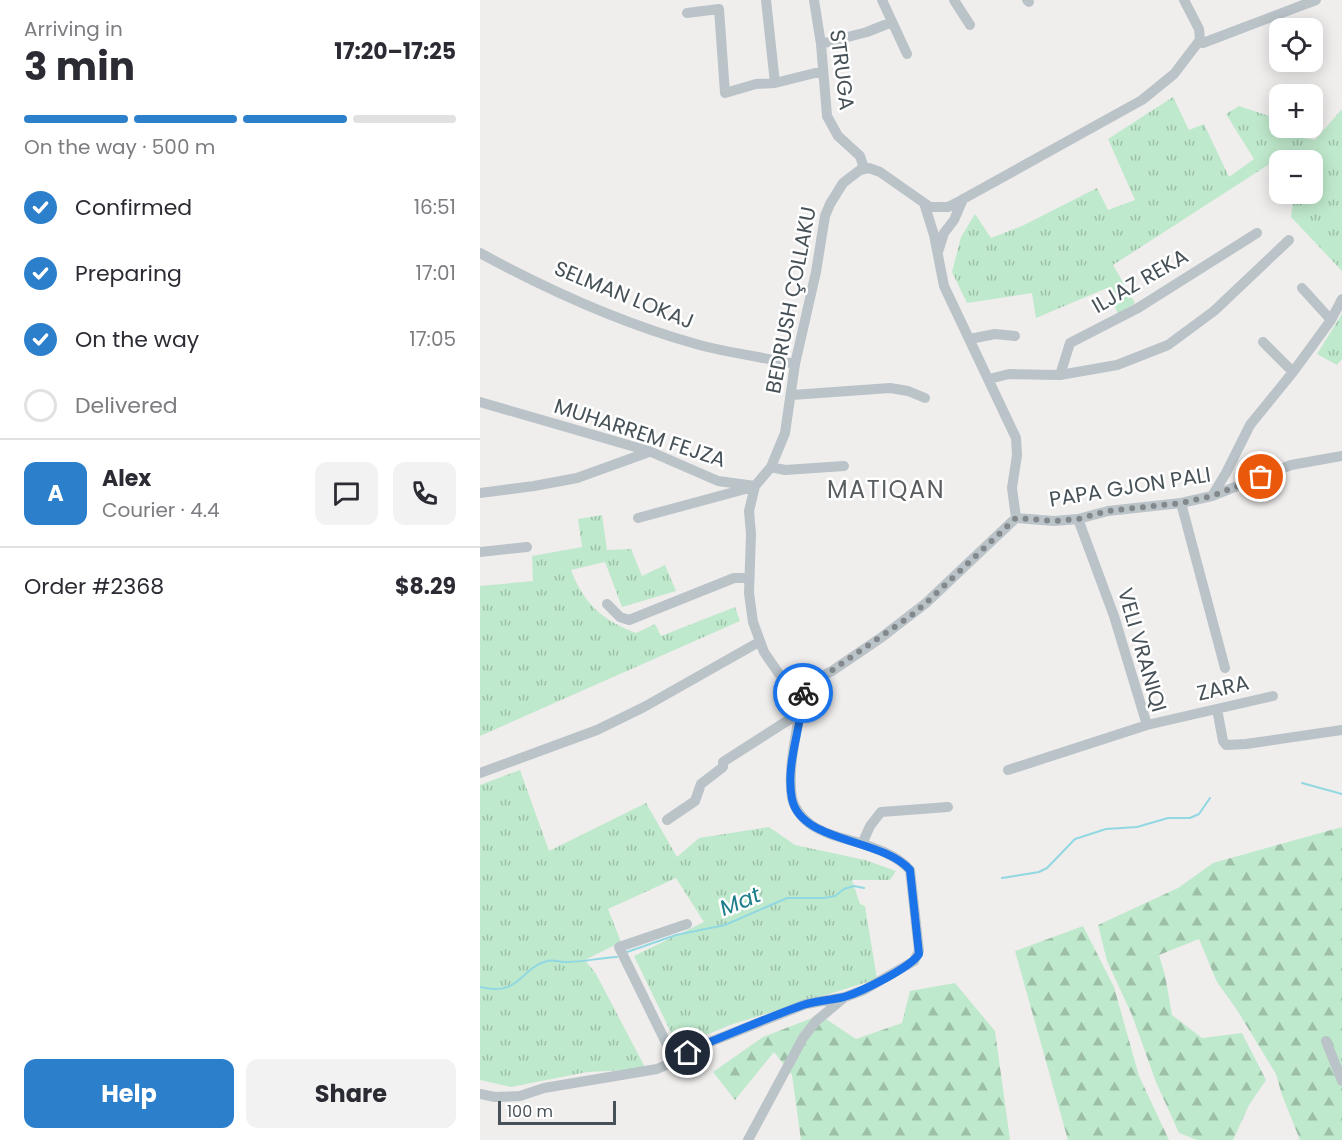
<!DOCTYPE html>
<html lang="en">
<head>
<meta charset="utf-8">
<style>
	body { margin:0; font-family:Poppins,sans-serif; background:#f2f2f3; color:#2b2b33; height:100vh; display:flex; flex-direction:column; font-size:22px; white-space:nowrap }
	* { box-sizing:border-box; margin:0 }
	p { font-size:20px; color:#7c7c81 }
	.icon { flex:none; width:33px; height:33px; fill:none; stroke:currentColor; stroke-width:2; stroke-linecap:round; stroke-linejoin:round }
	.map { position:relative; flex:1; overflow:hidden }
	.side { display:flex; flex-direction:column; background:#fff; width:480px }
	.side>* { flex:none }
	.controls { position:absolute; left:789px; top:18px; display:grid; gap:12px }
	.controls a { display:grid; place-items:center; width:54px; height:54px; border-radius:12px; background:#fff; box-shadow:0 3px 15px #0003; font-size:30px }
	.scale { position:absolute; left:18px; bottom:15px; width:118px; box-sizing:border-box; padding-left:6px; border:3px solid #475258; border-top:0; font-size:16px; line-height:21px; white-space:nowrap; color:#475258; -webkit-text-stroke:4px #fff; paint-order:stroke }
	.pin { position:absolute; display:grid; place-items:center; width:51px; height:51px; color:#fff; margin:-26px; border:3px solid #fff; border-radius:50%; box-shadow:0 2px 6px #0007 }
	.courier { position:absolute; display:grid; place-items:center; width:60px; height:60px; margin:-30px; border:4px solid #1a73e8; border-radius:50%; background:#fff; color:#222; box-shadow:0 2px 8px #0007 }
	.headline em { font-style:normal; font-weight:700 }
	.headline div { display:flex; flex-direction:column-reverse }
	.headline { display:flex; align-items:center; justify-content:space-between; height:102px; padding:0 24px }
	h1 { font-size:39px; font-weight:700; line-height:45px }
	.bar { display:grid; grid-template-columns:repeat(4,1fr); gap:9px 6px; align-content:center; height:72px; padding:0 24px }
	.bar i { height:8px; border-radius:4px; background:#e1e1e2 }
	.bar .current { background:#2b7fcb }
	.bar p { grid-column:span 4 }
	.line { display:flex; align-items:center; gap:15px; padding:0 24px; border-top:2px solid #e1e1e2 }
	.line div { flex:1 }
	.round { display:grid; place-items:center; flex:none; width:63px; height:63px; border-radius:12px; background:#f2f2f3 }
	ol { padding:0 24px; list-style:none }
	li { display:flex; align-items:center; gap:18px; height:66px }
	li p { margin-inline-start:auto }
	li .icon { padding:6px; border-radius:50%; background:#2b7fcb; color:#fff; stroke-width:4 }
	li:last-child { color:#7c7c81 }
	li i { width:33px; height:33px; border:3px solid #e1e1e2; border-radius:50% }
	.button { display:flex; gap:12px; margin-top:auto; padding:12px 24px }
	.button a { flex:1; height:69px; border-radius:12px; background:#2b7fcb; color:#fff; font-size:24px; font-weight:700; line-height:69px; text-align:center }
	.button a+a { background:#f2f2f3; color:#2b2b33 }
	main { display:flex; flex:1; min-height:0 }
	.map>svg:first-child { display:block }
	.grass { fill:url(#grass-tufts) }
	.forest { fill:url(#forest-firs) }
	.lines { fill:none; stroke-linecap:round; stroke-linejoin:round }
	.stream { stroke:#91d8e2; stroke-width:2 }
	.minor { stroke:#bac3c8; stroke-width:10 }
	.done { stroke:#82888c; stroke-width:6; stroke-dasharray:0 10.8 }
	.route { stroke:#1a73e8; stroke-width:8 }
	.labels { text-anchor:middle; stroke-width:5; stroke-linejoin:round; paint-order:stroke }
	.street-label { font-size:21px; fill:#475258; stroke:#fff }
	.water-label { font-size:22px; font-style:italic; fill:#1a7d8a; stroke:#fff }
	.quarter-label { font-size:24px; letter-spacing:1.5px; fill:#5a5e61; stroke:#fff }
</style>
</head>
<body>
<main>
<section class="side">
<div class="headline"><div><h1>3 min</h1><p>Arriving in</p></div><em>17:20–17:25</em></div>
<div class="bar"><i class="current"></i><i class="current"></i><i class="current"></i><i></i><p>On the way · 500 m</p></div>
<ol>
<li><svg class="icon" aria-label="check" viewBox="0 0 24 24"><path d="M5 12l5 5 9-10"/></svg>Confirmed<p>16:51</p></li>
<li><svg class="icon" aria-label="check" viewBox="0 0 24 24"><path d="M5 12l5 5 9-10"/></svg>Preparing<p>17:01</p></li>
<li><svg class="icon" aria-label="check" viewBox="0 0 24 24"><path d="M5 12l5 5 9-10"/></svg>On the way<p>17:05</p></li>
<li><i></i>Delivered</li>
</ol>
<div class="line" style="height:108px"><b class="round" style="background:#2b7fcb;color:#fff">A</b><div><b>Alex</b><p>Courier · 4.4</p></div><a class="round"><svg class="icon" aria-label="chat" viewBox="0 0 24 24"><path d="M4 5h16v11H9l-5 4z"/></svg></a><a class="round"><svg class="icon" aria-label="phone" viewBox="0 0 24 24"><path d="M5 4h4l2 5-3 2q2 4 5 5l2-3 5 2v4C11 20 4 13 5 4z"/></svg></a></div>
<div class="line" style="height:78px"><div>Order #2368</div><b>$8.29</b></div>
<div class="button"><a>Help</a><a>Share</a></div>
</section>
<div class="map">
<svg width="862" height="1140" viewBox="0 0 862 1140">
	<defs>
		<pattern id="grass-tufts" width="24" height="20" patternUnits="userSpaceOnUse" patternTransform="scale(1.5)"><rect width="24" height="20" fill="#bfe9cc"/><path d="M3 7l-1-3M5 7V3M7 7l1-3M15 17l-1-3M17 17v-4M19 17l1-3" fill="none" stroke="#9dbfa8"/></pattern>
		<pattern id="forest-firs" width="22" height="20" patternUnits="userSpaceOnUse" patternTransform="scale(1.5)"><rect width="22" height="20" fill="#bfe9cc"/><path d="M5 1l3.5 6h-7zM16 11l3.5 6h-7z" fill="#9dbfa8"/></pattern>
	</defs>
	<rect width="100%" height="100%" fill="#f0eded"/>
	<!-- grass -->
	<path class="grass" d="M693,97L709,130L724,124L749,177L774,159L746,114L759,106L789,116L811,136L835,140L862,109V271L811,217L814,194H832V160H800L799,167L791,163L633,265L655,303L638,314L627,288L556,318L552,293L487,303L472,272L481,237L495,214L511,238L542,226L617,188L628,210L655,200L628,139Z
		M862,314V359L857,365L837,354Z
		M122,515L127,550L151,549L162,576L185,565L196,591L142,607L125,562L91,570C104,604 122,620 156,633L175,624L181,636L255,607L260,621L0,736V586L53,581L52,556L102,547L98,519Z
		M40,770L69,851L166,803L197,857L219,838L289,827L315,845L385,860L416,871L410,880H372L380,904L385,906L397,979L250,1025L198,1047L154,956L224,922L196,878L128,909L141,942L105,960L116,974L166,1069L107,1072L31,1087L0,1080V785Z"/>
	<!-- forest -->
	<path class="forest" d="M862,827V1140H820L802,1095L796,1074L757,1010L737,982L719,939L679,955L685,975L692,1015L722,1038L762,1033L786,1080L769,1105L753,1140H717L699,1133L676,1082L652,1015L627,961L618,925L698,888L733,863Z
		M603,926L634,987L659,1076L689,1140H588L535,951Z
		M475,983L515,1031L530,1140H321L312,1075L294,1052L255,1100L233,1072L283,1037L340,1015L376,1039L422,1023L430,991Z"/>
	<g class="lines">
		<!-- stream -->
		<path class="stream" d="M822,783L862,794
			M522,878L559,872L567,868L595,839L626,829L657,827L688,818H710L719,814L730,798
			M147,952L196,935L245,925L307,898H344L355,896L364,889L374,886L384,888
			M0,987C40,997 39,969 67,961C73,959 79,962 85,962C102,962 120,958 137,957"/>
		<!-- minor -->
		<path class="minor" d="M286,0L295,83
			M334,0L341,44L347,116L358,136L380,156L384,168
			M402,0L427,54
			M474,0L490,25
			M547,0L549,2
			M704,0L719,29L720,40
			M207,13L239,9L245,93L276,84L295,83L343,71
			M720,40L694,74L662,100L476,203L468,207H450L400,172L389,168L380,170L363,183L350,204L345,216L336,272L315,364L305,433L291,467L275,486L269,511L271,534L269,593L273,622L284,652L302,678L315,683L336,679L352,671L402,637L446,603L536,518L574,521L598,519L628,511L701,503L732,496L811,465L862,456
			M720,40L723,43L836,0
			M341,44L387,32L412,22
			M444,203L454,235L464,286L536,438L537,455L532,488L536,518
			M458,252L464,233L474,220L483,199
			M0,253C68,290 141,323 216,344C248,353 282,357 315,364
			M822,288L851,320
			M490,339L515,334L535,336
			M783,342L813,372
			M580,375L590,343L658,308L777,233
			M509,379L529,374L580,375L637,365L688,345L734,311L809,240
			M312,395L410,388L428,391L445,398
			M0,402L169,451L238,481L275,486
			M291,467L305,470L364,466
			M0,493L54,486L97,478L169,452
			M732,496L746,473L770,425L813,372L851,320L862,299
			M701,503L745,668
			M158,518L269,488
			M598,519L634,616L667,725
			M0,552L47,547
			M127,604L140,617L149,620L254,578H269
			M737,709L743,741L746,745L766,744L862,730
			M528,770L667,725L793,696
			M0,773L117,730L164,707L279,642
			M187,820L215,801L221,784L243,767V762L321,712
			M382,844L390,826L401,812L468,807
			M846,1041L862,1081
			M195,1061L139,947L207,924
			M0,1094L15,1097L40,1096L64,1088L177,1069L195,1061L220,1046L326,1004L365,997L384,990L434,961L439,951L430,870C416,854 392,847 373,841C358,837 343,833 330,824C322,818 314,808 312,798C306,761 322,719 323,682
			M268,1140L323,1038L336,1021L365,997"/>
	</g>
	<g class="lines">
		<!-- done -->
		<path class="done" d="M323,693V682L336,679L351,671L432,615L446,603L536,518L574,521L598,519L628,511L701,503L732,496L781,477"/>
		<!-- route -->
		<path class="route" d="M208,1053L220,1046C255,1032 289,1017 323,1005C336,1001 351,1000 364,997C381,992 430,968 439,954L430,870C402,838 321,843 312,799C305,764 322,727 323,693"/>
	</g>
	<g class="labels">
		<!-- street labels -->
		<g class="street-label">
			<text transform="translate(362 70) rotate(83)" y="7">STRUGA</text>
			<text transform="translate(660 281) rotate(-30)" y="7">ILJAZ REKA</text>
			<text transform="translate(144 295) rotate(22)" y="7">SELMAN LOKAJ</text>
			<text transform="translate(311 300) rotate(-79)" y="7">BEDRUSH ÇOLLAKU</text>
			<text transform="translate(160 433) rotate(18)" y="7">MUHARREM FEJZA</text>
			<text transform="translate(650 487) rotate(-9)" y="7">PAPA GJON PALI</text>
			<text transform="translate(662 650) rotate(74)" y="7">VELI VRANIQI</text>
			<text transform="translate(743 688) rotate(-13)" y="7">ZARA</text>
		</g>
		<!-- water labels -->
		<g class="water-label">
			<text transform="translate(260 901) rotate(-22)" y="8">Mat</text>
		</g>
		<!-- quarter labels -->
		<g class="quarter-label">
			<text x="406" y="498">MATIQAN</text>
		</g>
	</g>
</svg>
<div class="controls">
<a><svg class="icon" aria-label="locate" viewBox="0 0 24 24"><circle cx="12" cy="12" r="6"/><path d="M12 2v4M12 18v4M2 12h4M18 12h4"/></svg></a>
<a>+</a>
<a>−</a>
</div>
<div class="scale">100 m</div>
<div class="pin" style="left:781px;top:477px;background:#ea580c"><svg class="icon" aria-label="bag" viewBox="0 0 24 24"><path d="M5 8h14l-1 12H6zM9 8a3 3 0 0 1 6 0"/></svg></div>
<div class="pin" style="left:208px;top:1053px;background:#1f2937"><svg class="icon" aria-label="home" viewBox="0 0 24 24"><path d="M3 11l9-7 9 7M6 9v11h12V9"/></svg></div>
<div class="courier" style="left:323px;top:693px"><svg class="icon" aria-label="bike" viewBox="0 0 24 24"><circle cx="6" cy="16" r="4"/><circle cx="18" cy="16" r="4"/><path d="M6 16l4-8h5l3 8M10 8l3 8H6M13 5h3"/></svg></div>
</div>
</main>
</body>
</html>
